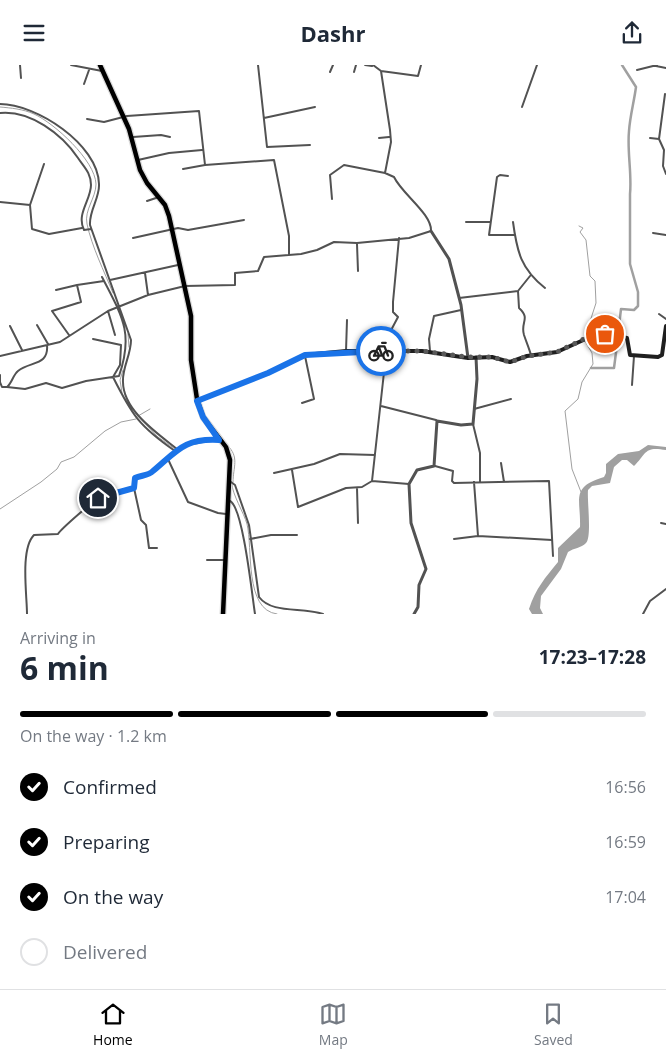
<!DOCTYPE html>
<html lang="en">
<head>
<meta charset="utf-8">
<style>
	body { margin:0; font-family:"Open Sans",sans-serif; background:#f6f6f7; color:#1f2937; height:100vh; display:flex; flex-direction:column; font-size:19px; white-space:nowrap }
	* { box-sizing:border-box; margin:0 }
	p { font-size:16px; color:#747a83 }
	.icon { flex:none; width:28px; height:28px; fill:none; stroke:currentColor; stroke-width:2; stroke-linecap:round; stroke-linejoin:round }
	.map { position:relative; height:549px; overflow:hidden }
	.sheet { display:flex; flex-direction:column; background:#fff; flex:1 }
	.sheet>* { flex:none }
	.pin { position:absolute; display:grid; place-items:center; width:42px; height:42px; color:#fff; margin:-21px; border:2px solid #fff; border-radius:50%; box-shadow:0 1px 5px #0007 }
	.courier { position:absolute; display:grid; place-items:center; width:50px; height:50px; margin:-25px; border:4px solid #1a73e8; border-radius:50%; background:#fff; color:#222; box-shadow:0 1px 6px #0007 }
	.headline em { font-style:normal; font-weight:700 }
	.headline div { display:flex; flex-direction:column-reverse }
	.headline { display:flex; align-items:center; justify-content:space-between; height:85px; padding:0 20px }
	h1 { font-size:32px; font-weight:700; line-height:38px }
	.bar { display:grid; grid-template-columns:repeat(4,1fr); gap:8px 5px; align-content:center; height:60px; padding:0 20px }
	.bar i { height:6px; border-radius:4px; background:#e0e1e3 }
	.bar .current { background:#000 }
	.bar p { grid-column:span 4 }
	ol { padding:0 20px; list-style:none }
	li { display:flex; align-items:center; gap:15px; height:55px }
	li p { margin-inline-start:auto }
	li .icon { padding:5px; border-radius:50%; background:#000; color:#fff; stroke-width:4 }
	li:last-child { color:#747a83 }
	li i { width:28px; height:28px; border:2px solid #e0e1e3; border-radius:50% }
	header { display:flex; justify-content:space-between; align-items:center; height:65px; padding:0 20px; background:#fff; font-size:22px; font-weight:700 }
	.tabs { display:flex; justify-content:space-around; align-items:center; height:70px; border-top:1px solid #e0e1e3; background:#fff; font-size:14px; color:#747a83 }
	.tabs a { display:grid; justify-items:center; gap:2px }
	.tabs .current { color:#000 }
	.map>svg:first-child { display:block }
	.water { fill:#a0a0a0 }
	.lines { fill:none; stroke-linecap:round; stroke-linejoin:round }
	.stream { stroke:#a0a0a0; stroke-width:1 }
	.canal { stroke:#a0a0a0; stroke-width:2.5 }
	.primary-casing { stroke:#dbdbdb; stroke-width:7 }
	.minor { stroke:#525252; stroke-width:2 }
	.tertiary { stroke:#525252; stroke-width:3 }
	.secondary { stroke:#1f1f1f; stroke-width:4 }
	.primary { stroke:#000; stroke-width:4.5 }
	.done { stroke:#595959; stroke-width:5; stroke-dasharray:0 9 }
	.route { stroke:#1a73e8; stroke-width:6 }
</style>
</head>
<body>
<header><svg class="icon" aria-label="menu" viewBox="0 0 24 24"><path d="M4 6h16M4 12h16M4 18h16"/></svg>Dashr<svg class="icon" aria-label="share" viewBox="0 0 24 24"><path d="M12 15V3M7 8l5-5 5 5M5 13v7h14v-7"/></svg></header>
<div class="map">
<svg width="666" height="549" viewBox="0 0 666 549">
	<rect width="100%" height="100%" fill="#fff"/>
	<!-- water -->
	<path class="water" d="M648,380L666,382V385C644,381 647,388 634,401L627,395H622L614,402L610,418L592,421L588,425C587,436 592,472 586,478C581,483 574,483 568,487L561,504L541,531L540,543L543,549H532L529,544C536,523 545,513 558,497V483L580,462C581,434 570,422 604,412L606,408V399L618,389L639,386Z"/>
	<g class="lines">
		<!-- stream -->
		<path class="stream" d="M0,42C11,43 23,44 34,49C54,58 95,95 96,119C96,133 84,145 87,159C92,182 104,206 113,228
			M579,161L583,163L580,167L586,175L590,211L595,216L596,238L585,272
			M128,269L129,282
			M122,328L120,315L123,305
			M135,348L158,372L175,384
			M138,351L150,344
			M227,380C240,392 233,402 233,417
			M187,381L210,376
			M232,419C232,429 244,448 247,459C253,483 244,545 277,549
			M581,427L572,404L565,346L578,334L582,317L593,299L592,288L585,276
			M0,444L41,417L57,404L61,397L74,392L105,366L121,357L136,354"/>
		<!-- canal -->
		<path class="canal" d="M618,269L621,244L634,245L638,241V227L630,199V129C632,108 627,87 629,66C630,51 634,37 636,22L622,0
			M591,303H614L618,272"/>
		<!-- primary casing -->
		<g class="primary-casing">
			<path id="primary" d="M100,0L129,64L140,105L147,118L165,140L169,151L191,251V295L197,334L203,352L226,382L230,395L223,549"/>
		</g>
		<!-- minor -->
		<path class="minor" d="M20,0L21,13
			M71,0L102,6
			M258,0L267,82L310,80
			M365,0L372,1
			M656,1L666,3
			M637,5L657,0
			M381,6L418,11L421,0
			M330,7L333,0
			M354,7L356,0
			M84,19L89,5
			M665,29L659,74L664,85L663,101L666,109
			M0,39C36,39 98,79 99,119C100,133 89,145 90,160L131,275C131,290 122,303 123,317C123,345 157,368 177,384
			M522,42L537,0
			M0,48C30,45 62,69 78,93C84,102 91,108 91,120C91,135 76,149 84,165L91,164
			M264,53L315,42
			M87,54L104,57L127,51L199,46L205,100
			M133,72L161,70L170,72
			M379,73L389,72
			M650,73L659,74
			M138,95L169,88L202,85
			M44,99L30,140L32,164L49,169L82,163
			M183,104L205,100L274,95L289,171V189
			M508,111L500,110L497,112L489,170H515
			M332,134L330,110L344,100L385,108
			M147,136L159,132
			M0,137L30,140
			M466,157H490
			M513,157C517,187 521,204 545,223
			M653,168L666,170
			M133,173L178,163L188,165L244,155
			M357,179L358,206
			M145,208L148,230
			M530,211L518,226L519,243C531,254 520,257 524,270C526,276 529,283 531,290
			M110,215L178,200
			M56,225L77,220
			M459,233L518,226
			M108,246L115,270
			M659,249L666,254
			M37,260L48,279
			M10,261L22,285
			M69,270L52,246L81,237L77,220L104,216
			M93,274L121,280L120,300L113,312C132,350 139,361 175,386
			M346,286L347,255
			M430,286L429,274L434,251L461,245
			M0,291L60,277L108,246L148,230L185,221L235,220V208L258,206L264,192L301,189L317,185L334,177L357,178L409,173L431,166C432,149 402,129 394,112L385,108L391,77L390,65L381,6L373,0
			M0,310V317
			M0,317L2,322H7C12,318 13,310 18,306C30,296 49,301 47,280
			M632,320L634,291
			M7,322L25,324L46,318L62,323L86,316L119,311C134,268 122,251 102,212
			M302,338L314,334L305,291
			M381,341L436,355
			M474,344L511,334
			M473,359L480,388V416
			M167,392L188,437L218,448L226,449
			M501,398L504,417
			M435,401L453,406L452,416L454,418L549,416L553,491
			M292,405L298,442L346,423L362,422L372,416L409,419
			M274,408L314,399L340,389L375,390
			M372,416L388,271L398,252L393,247V237L399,173
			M231,417L235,420L249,460L259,532C272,549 301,542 323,549
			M474,417L478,471
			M134,423L141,455L146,460L149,483H157
			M357,423L358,458
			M230,436C243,442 252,530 255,549
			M661,458L666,459
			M250,474L271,470H297
			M454,474L478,471L552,475
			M207,495H225
			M27,549C27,530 20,484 34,470L58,469C61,464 95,434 100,433C111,428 123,429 134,423L135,413C141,410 148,411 153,406C177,387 184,373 218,375
			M643,549L650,536L666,524"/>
		<!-- tertiary -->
		<path class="tertiary" d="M431,166L449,194L461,240L468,293
			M414,549L418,542L419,520L426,504L411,458L409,419L417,405L434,401L437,356L461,360L473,359L477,314L476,292"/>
		<!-- secondary -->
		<path class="secondary" d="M197,336L268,308L305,290L346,286H422L468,293L492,292L510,297L527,291L557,287L590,272L608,269L627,273L630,290L658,292L662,290L666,261"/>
		<!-- primary -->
		<use href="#primary" class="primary"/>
	</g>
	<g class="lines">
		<!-- done -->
		<path class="done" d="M381,286H422L468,292H492L510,297L528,291L557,287L586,273L605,269"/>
		<!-- route -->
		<path class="route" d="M98,433L134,423L135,413C141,410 148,411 153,406C177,386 184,373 219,375L203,352L197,336L268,308L305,290L381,286"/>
	</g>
</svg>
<div class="pin" style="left:605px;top:269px;background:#ea580c"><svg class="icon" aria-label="bag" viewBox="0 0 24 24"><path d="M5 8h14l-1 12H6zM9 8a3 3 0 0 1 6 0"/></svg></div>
<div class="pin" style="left:98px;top:433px;background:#1f2937"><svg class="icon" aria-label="home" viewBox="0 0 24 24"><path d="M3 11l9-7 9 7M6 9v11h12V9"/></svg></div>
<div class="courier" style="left:381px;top:286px"><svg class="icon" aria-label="bike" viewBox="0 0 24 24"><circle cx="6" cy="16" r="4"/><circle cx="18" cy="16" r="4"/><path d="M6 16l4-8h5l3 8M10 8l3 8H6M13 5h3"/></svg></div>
</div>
<section class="sheet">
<div class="headline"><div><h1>6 min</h1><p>Arriving in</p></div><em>17:23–17:28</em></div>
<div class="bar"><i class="current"></i><i class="current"></i><i class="current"></i><i></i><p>On the way · 1.2 km</p></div>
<ol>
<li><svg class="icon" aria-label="check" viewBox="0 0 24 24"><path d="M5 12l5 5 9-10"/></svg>Confirmed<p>16:56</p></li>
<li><svg class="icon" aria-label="check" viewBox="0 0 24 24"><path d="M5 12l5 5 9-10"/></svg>Preparing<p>16:59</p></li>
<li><svg class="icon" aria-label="check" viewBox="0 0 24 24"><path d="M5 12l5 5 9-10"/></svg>On the way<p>17:04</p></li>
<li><i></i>Delivered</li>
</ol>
</section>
<nav class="tabs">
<a class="current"><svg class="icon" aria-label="home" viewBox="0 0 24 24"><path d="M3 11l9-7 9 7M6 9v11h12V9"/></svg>Home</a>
<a><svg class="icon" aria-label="map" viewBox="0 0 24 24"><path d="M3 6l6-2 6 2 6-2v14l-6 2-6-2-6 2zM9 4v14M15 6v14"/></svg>Map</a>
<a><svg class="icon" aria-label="saved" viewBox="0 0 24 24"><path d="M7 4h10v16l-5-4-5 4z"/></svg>Saved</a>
</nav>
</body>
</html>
